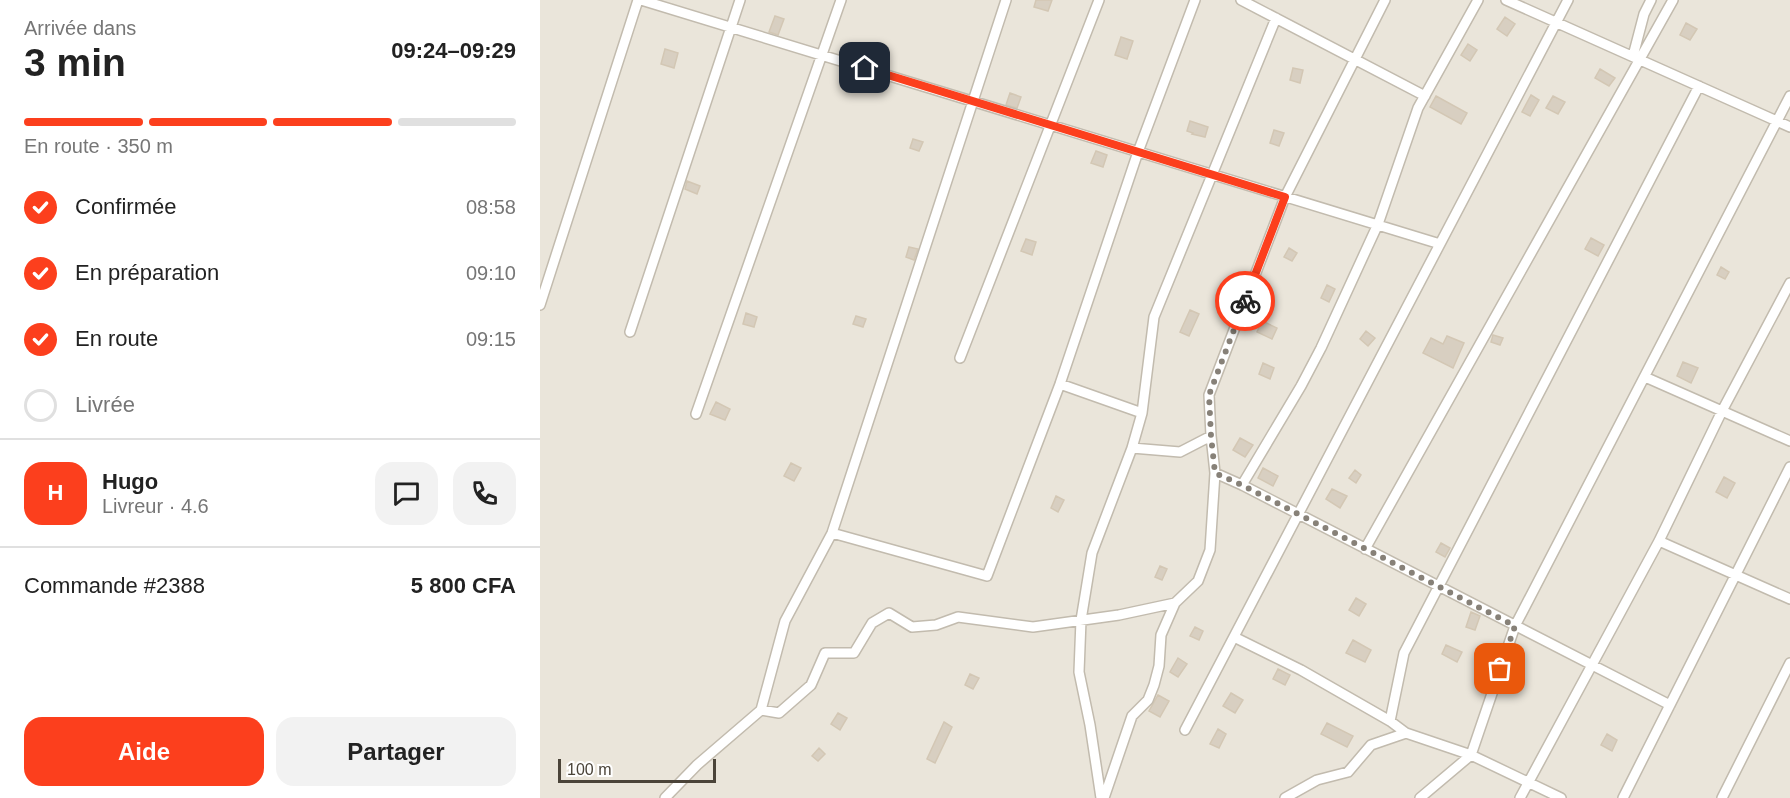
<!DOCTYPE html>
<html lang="fr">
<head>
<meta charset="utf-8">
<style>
	body { margin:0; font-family:Helvetica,sans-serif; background:#f2f2f2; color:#222; height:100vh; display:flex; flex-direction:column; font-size:22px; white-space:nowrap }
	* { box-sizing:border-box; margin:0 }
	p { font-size:20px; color:#767676 }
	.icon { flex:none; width:33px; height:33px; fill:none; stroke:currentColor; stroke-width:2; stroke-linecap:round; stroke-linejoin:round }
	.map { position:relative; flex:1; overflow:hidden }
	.drawer { display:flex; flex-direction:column; background:#fff; width:540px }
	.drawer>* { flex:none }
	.scale { position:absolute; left:18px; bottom:15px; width:158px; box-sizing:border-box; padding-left:6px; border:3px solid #4b4439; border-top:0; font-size:16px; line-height:21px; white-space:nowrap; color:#4b4439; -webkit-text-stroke:4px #fff; paint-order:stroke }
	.pin { position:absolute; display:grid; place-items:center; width:51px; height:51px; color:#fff; margin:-26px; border-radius:12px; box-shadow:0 3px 9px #0006 }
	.courier { position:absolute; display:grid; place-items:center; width:60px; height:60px; margin:-30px; border:4px solid #fc3f1d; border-radius:50%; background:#fff; color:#222; box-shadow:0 2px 8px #0007 }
	.headline em { font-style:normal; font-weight:600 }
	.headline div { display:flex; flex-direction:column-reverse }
	.headline { display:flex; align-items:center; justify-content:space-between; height:102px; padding:0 24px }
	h1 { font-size:39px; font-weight:600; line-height:45px }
	.bar { display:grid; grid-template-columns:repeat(4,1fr); gap:9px 6px; align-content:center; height:72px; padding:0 24px }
	.bar i { height:8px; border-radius:4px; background:#e0e0e0 }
	.bar .on { background:#fc3f1d }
	.bar p { grid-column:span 4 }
	.line { display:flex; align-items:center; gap:15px; padding:0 24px; border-top:2px solid #e0e0e0 }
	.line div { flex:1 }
	.round { display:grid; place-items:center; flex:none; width:63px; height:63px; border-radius:18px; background:#f2f2f2 }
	ol { padding:0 24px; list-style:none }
	li { display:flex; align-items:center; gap:18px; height:66px }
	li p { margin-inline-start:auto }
	li .icon { padding:6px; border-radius:50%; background:#fc3f1d; color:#fff; stroke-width:4 }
	li:last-child { color:#767676 }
	li i { width:33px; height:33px; border:3px solid #e0e0e0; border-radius:50% }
	.action { display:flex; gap:12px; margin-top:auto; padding:12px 24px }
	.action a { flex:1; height:69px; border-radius:18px; background:#fc3f1d; color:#fff; font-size:24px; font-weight:600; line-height:69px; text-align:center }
	.action a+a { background:#f2f2f2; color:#222 }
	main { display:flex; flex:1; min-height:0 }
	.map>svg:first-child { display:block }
	.residential { fill:#eae5da }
	.building { fill:#d8cfc1; stroke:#d3c7b4; stroke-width:1.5 }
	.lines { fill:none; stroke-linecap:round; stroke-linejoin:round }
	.minor-casing { stroke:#c2bbae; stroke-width:12 }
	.minor { stroke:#fff; stroke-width:9 }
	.done { stroke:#878178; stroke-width:6; stroke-dasharray:0 10.8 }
	.route { stroke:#fc3f1d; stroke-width:8 }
</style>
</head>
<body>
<main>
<section class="drawer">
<div class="headline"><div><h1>3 min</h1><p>Arrivée dans</p></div><em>09:24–09:29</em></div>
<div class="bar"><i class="on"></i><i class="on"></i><i class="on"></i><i></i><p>En route · 350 m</p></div>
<ol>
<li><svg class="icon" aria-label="check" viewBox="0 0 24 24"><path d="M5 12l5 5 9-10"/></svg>Confirmée<p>08:58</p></li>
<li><svg class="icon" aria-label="check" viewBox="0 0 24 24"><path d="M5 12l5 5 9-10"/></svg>En préparation<p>09:10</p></li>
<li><svg class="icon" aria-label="check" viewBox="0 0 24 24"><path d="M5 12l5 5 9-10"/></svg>En route<p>09:15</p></li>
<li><i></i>Livrée</li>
</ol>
<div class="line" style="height:108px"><b class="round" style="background:#fc3f1d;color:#fff">H</b><div><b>Hugo</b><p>Livreur · 4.6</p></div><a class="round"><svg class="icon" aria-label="chat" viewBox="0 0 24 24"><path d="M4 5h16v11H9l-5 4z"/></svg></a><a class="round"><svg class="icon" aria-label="phone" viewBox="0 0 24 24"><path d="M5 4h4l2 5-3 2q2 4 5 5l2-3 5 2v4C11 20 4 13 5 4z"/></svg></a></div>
<div class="line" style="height:78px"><div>Commande #2388</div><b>5 800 CFA</b></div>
<div class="action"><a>Aide</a><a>Partager</a></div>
</section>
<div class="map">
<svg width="1250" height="798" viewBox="0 0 1250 798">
	<rect width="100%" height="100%" fill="#f6f3ec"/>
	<!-- residential -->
	<path class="residential" d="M0,0H1250V798H0Z"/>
	<!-- building -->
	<path class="building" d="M496,0H512L508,11L494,7Z
		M235,16L244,19L238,35L229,32Z
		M965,17L975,24L967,36L957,29Z
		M1146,23L1157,29L1150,40L1140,35Z
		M581,37L593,41L587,59L575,55Z
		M928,44L937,50L930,61L921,55Z
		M125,49L138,53L134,68L121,64Z
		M753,68L763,70L760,83L750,80Z
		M1060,69L1075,78L1069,86L1055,78Z
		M470,93L481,97L477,108L466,105Z
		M991,95L999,100L990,116L982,112Z
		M896,96L927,113L921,124L890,107Z
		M1013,96L1025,102L1018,114L1006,108Z
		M650,121L668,127L665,137L652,134L653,133L647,131Z
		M734,130L744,133L739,146L730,143Z
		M373,139L383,142L379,151L370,148Z
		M556,151L567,155L563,167L551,163Z
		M147,181L160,186L157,194L145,189Z
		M1051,238L1064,245L1058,256L1045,249Z
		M486,239L496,242L492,255L481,251Z
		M369,247L378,249L374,260L366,257Z
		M749,248L757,253L752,261L744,257Z
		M1181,267L1189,272L1185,279L1177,275Z
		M787,285L795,289L789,302L781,298Z
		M650,310L659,314L649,336L640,332Z
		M206,313L217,317L214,327L203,324Z
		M316,316L326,319L323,327L313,324Z
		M722,321L737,328L732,339L717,332Z
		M826,331L835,338L828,346L820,339Z
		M953,335L963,338L960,345L951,342Z
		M907,336L924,343L913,368L883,353L891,338L903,344Z
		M1143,362L1158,368L1151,383L1137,376Z
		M723,363L734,368L730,379L719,374Z
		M176,402L190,409L185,420L170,414Z
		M700,438L713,445L705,457L693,450Z
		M251,463L261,468L254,481L244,476Z
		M723,468L738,476L733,486L718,478Z
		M815,470L821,475L816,483L809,478Z
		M1184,477L1195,483L1187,498L1176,492Z
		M792,489L807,496L800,508L786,499Z
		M516,496L524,500L518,512L511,508Z
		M901,543L910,548L905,557L896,552Z
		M620,566L627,569L622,580L615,577Z
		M816,598L826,604L819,616L809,610Z
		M931,612L940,616L935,630L926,627Z
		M655,627L663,631L659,640L650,636Z
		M813,640L831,650L825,662L806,653Z
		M906,645L922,652L917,662L902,654Z
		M638,658L647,664L638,677L630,672Z
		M738,669L750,675L745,685L733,679Z
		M430,674L439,678L433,689L425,685Z
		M691,693L703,700L695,713L683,706Z
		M618,695L629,701L620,717L609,711Z
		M298,713L307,718L300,730L291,724Z
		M404,722L412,727L395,763L387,759Z
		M787,723L813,736L807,747L781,734Z
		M678,729L686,734L679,748L670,744Z
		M1067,734L1077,740L1072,751L1061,745Z
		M279,748L285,754L278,761L272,756Z"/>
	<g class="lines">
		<!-- minor casing -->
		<g class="minor-casing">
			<path id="minor" d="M101,0L900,244
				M701,0L885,96
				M966,0L1250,127
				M1093,56L1104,14L1111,0
				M0,305L98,0
				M90,332L200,0
				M420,358L559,0
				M1105,377L1250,441
				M520,384L602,413
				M156,414L301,0
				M671,436L640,452L592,448L602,413L614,317L736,18
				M675,473L702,485L1130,705
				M702,485L761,386L781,348L838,224L878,108L938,0
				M292,533L447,576L520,384L598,152L655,0
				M1119,541L1250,599
				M825,549L1133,0
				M694,637L761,670L850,721L866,733L931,755L1021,798
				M221,710L239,713L271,685L285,653H314L332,623L349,613L372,627L396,625L418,617L493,627L579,615L635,603
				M850,721L864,653L1159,86
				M645,730L1028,0
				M125,798L157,765L221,710L245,621L292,533L466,0
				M561,798L550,725L539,672L541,620L552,553L592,448
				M564,798L592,716L608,700L614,685L619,666L621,635L635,603L658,581L670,550L675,473L671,436L669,395L745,197L845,0
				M745,798L777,780L808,772L831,745L866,733
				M880,798L931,755L975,626L1250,96
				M980,798L1119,541L1182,411L1250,283
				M1083,798L1250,467
				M1182,798L1250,663"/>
		</g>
		<!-- minor -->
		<use href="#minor" class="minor"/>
	</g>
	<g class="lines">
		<!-- done -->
		<path class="done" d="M705,301L669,395L671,436L675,473L702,485L975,626L960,669"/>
		<!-- route -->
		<path class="route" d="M325,68L745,197L705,301"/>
	</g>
</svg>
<div class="scale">100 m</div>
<div class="pin" style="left:960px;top:669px;background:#ea580c"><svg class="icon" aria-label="bag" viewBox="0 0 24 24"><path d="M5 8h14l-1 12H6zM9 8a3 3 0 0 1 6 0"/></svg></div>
<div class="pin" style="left:325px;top:68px;background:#1f2937"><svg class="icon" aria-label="home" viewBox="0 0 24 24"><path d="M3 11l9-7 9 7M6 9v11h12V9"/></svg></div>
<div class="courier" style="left:705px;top:301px"><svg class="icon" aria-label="bike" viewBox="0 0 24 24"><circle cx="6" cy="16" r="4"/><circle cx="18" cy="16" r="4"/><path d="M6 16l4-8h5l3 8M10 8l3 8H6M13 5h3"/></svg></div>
</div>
</main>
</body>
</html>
